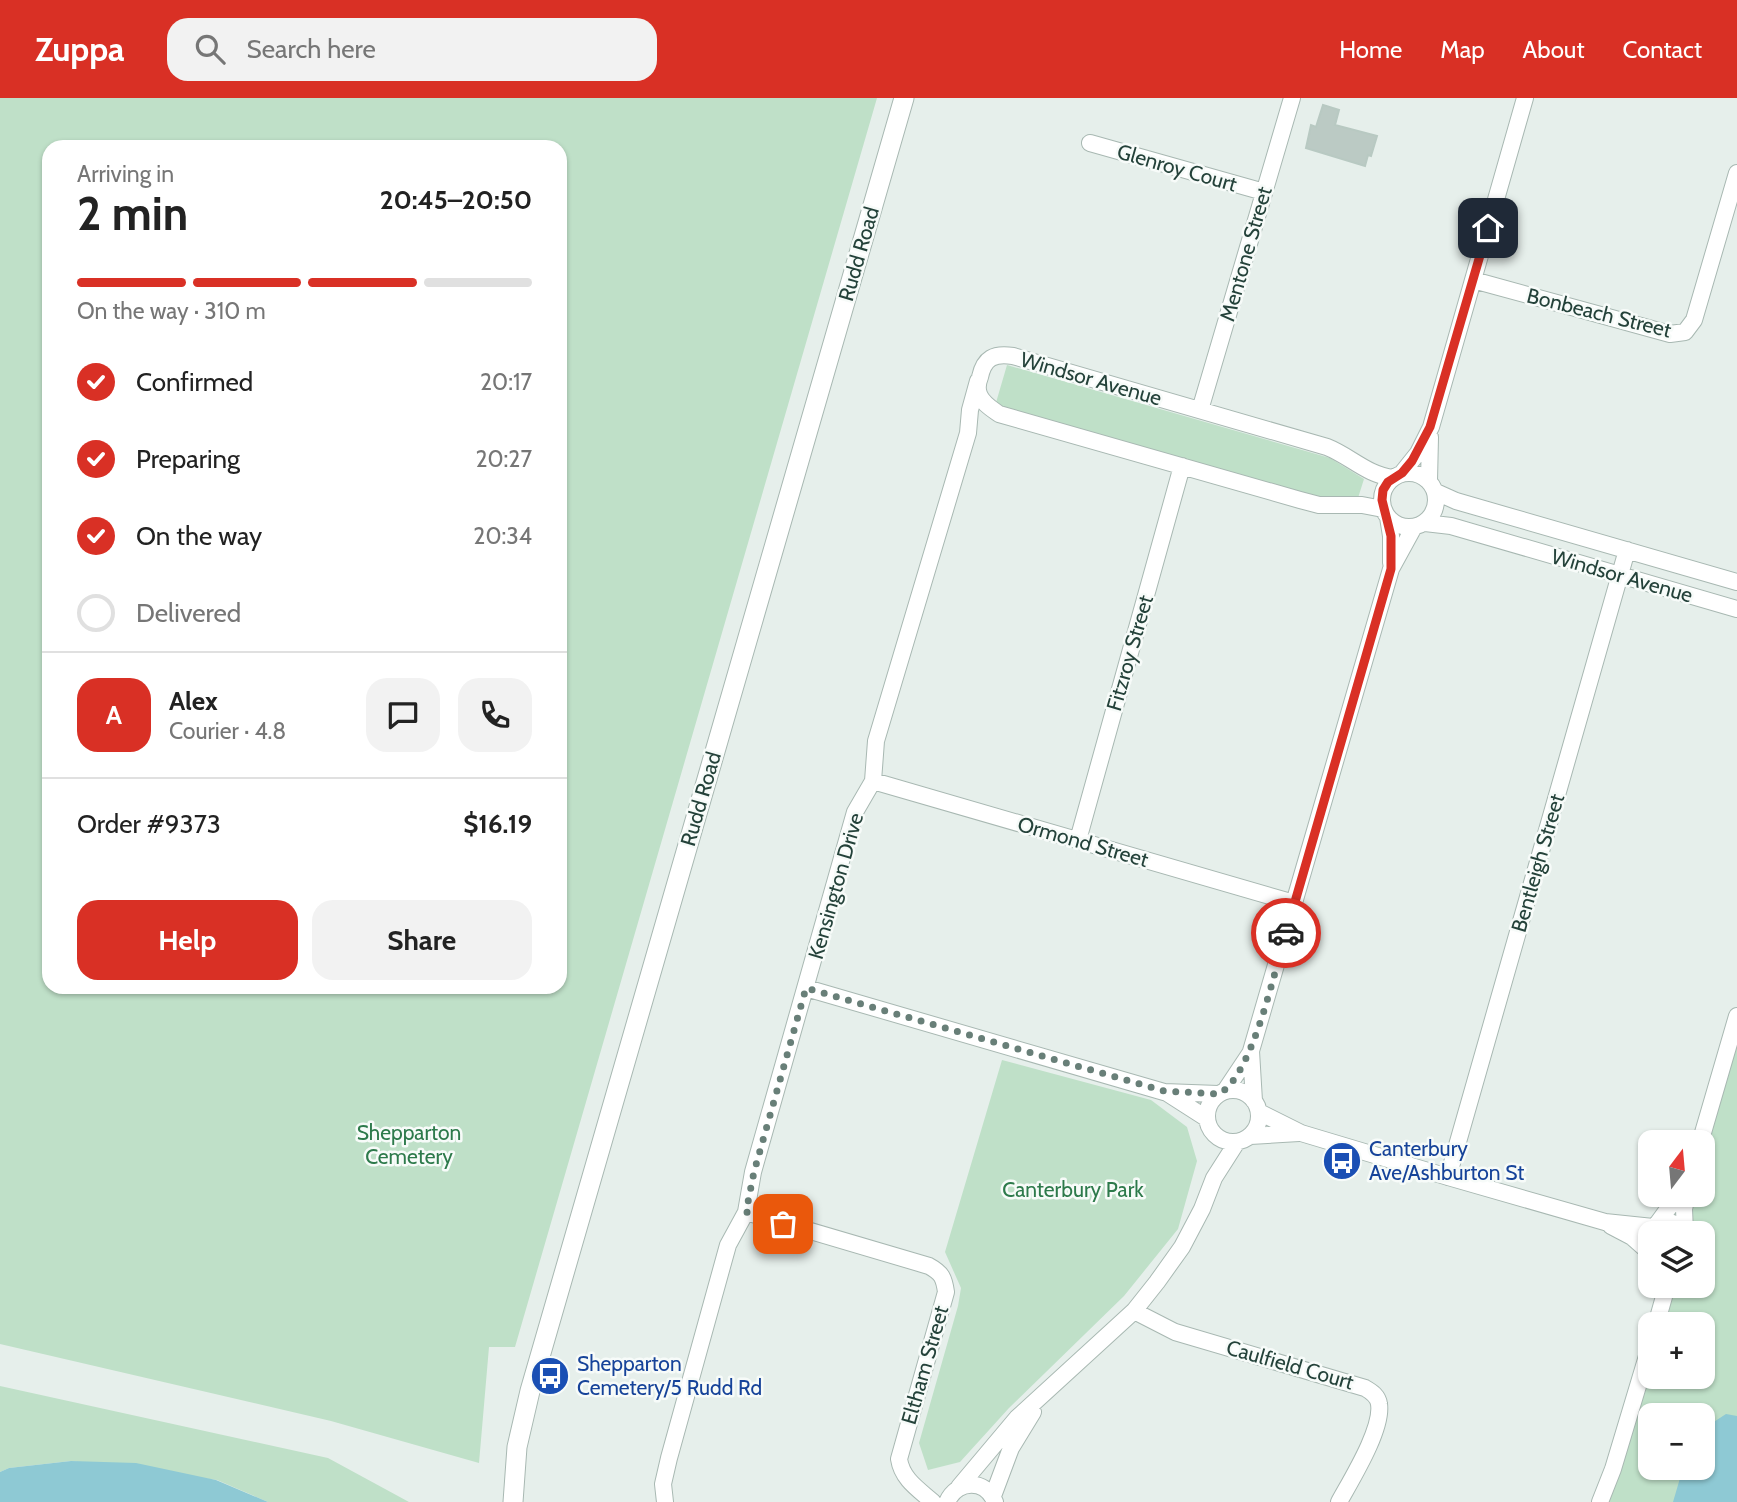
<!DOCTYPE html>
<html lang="en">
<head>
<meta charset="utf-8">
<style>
	body { margin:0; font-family:Cabin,sans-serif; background:#f2f2f2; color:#222; height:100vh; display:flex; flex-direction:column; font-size:26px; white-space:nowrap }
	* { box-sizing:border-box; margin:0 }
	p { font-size:23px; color:#767676 }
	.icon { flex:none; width:38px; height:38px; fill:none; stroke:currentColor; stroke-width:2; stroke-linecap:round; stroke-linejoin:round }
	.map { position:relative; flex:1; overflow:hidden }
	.panel { position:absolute; left:42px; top:42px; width:525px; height:854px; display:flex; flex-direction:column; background:#fff; border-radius:21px; box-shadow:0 2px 5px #0004 }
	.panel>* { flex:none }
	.needle { width:46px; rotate:16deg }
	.fabs { position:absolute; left:1638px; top:1032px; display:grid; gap:14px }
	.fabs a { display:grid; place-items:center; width:77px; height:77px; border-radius:14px; background:#fff; box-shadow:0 2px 5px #0004; font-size:35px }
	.pin { position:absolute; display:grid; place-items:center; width:60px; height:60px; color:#fff; margin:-30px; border-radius:14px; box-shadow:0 4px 10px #0006 }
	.courier { position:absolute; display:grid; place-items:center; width:70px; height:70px; margin:-35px; border:5px solid #d93025; border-radius:50%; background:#fff; color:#222; box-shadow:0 2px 9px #0007 }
	.summary em { font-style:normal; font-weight:700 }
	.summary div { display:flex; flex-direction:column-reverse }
	.summary { display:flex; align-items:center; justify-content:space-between; height:119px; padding:0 35px }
	h1 { font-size:46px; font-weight:700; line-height:52px }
	.bar { display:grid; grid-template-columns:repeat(4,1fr); gap:10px 7px; align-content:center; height:84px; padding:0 35px }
	.bar i { height:9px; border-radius:5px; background:#e0e0e0 }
	.bar .current { background:#d93025 }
	.bar p { grid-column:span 4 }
	.line { display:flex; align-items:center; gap:18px; padding:0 35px; border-top:2px solid #e0e0e0 }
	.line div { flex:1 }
	.round { display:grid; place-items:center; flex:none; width:74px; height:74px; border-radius:21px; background:#f2f2f2 }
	ol { padding:0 35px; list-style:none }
	li { display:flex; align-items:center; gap:21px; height:77px }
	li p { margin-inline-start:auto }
	li .icon { padding:7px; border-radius:50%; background:#d93025; color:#fff; stroke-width:4 }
	li:last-child { color:#767676 }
	li i { width:38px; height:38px; border:4px solid #e0e0e0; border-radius:50% }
	.action { display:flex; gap:14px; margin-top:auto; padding:14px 35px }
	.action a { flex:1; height:80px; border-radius:21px; background:#d93025; color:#fff; font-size:28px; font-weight:700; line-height:80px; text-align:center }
	.action a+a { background:#f2f2f2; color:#222 }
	header { display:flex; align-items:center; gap:42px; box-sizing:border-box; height:98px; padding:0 35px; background:#d93025; color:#fff }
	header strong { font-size:33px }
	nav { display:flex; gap:38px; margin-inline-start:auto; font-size:24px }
	.search { width:490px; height:63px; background:#f2f2f2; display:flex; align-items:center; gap:18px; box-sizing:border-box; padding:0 24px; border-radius:21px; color:#767676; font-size:26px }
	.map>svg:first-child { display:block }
	.green { fill:#bfe0c8; fill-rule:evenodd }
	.water { fill:#8ec9d4 }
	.building { fill:#bbcac4; stroke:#b8c9c2; stroke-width:2 }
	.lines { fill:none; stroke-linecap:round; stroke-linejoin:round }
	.minor-casing { stroke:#a8b8b2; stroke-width:18 }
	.tertiary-casing { stroke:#a8b8b2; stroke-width:21 }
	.minor { stroke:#fff; stroke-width:16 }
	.tertiary { stroke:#fff; stroke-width:19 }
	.done { stroke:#687f78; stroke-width:7; stroke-dasharray:0 12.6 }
	.route { stroke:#d93025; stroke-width:9 }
	.labels { text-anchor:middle; stroke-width:5; stroke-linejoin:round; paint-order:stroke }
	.street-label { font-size:21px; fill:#24423a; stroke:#f7fbf9 }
	.park-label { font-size:21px; fill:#2d7a4b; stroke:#f7fbf9 }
	.transit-label { font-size:21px; fill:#164399; stroke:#f7fbf9; text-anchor:start }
</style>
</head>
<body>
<header>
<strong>Zuppa</strong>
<div class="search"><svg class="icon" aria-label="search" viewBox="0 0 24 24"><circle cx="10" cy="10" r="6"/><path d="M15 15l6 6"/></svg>Search here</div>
<nav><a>Home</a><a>Map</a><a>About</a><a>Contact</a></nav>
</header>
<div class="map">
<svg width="1737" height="1404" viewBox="0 0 1737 1404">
	<rect width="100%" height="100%" fill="#e6efeb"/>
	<!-- green -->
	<path class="green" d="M0,0H877L515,1249H489L479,1365L331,1323L0,1246ZM49,49H560V889H49Z
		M1007,267L1330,360L1364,381L1358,400H1318L995,308Z
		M1737,944V1404H1601L1650,1250V1279H1703V1227H1657L1667,1188H1703V1136H1682L1692,1097H1703V1059ZM1650,1318H1703V1370H1650Z
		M1002,962L1151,1002L1187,1029L1197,1063L1178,1131L1124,1198L1009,1310L960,1364L928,1372L919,1345L958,1208L961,1190L945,1154Z
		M0,1288L328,1360L409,1404H268L217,1382L71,1363L9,1370L0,1374Z"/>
	<!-- water -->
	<path class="water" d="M1726,1316L1737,1318V1404H1673L1683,1370H1703V1331Z
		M71,1363L136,1365L216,1382L268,1404H0V1374L9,1370Z"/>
	<!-- building -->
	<path class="building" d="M1323,7L1339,12L1335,27L1377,38L1371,58L1368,57L1365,68L1306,50L1311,27L1316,29Z"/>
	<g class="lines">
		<!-- minor casing -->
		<g class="minor-casing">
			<path id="minor" d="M1090,45L1264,94
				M1473,182L1670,236L1685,234L1694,222L1737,75
				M1200,312L1292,0
				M1382 402a27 27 0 1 1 54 0a27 27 0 1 1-54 0Z
				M1402,375L1418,355L1431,329L1525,0
				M1429,383L1430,339
				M1436,394L1456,403L1737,484
				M1383,411L1362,407H1319L1300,402L999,316C992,311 982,305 979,296C977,291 978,284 980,279C984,260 994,255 1013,258L1327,349C1350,358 1367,377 1393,380
				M1388,419L1391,438V465
				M1425,425L1451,428L1737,511
				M873,683L1294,805
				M1078,742L1182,368
				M806,890L1164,994L1218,996
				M1207 1018a26 26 0 1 1 52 0a26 26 0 1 1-52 0Z
				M1225,993L1251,954
				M1167,995L1206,1020
				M1254,1003L1251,953L1391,471L1414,429
				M1259,1014L1301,1035L1448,1079L1605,1124L1653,1129
				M1250,1038L1299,1035
				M1700,1045L1737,918
				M1448,1079L1627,452
				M746,1114L929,1168C942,1175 944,1180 946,1194L899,1361C902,1381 918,1391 933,1404
				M1657,1126L1678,1097
				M1611,1128L1632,1139L1649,1154
				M1685,1134L1684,1111L1687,1097
				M1650,1155C1639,1128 1670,1111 1685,1136
				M1134,1213L1175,1234L1365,1290C1372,1294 1378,1298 1379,1306C1383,1331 1351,1382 1339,1404
				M1656,1227L1667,1188
				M959,1389L1017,1320L1134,1213L1157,1184L1182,1149L1202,1111L1214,1080L1237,1044
				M993,1398L1011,1350L1033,1314
				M665,1404L663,1386L669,1360L728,1147L746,1114L753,1074L855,714L873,683L876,643L968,335L970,312L978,283
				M947,1404C957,1382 985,1380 995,1404
				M1600,1404L1613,1371L1650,1248"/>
		</g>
		<!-- tertiary casing -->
		<g class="tertiary-casing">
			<path id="tertiary" d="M513,1404L517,1349L530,1293L904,0"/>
		</g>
		<!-- minor -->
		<use href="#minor" class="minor"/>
		<!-- tertiary -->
		<use href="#tertiary" class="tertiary"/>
	</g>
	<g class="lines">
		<!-- done -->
		<path class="done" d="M783,1126L746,1114L754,1074L806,890L1164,993L1218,996C1252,981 1275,870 1286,835"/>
		<!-- route -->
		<path class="route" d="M1286,835L1391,471V438L1382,402L1383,392L1388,384L1402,375L1412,363L1430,329L1488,130"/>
	</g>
	<!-- icons -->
	<defs>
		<g id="bus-disc" transform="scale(2.0125)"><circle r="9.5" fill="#1a4fb4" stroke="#f7fbf9"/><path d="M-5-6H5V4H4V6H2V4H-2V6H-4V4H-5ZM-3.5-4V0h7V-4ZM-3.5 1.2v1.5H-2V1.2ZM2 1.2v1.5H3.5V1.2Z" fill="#fff"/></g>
	</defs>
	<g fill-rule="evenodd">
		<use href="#bus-disc" x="1342" y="1063"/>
		<use href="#bus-disc" x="550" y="1278"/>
	</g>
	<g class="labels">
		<!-- street labels -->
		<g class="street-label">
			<text transform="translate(1177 70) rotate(16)" y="7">Glenroy Court</text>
			<text transform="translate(859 156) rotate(-74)" y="7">Rudd Road</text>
			<text transform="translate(1246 156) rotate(-74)" y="7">Mentone Street</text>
			<text transform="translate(1599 215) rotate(14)" y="7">Bonbeach Street</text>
			<text transform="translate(1091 281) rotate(16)" y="7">Windsor Avenue</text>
			<text transform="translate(1622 478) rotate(16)" y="7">Windsor Avenue</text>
			<text transform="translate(1130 555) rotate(-74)" y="7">Fitzroy Street</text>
			<text transform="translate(701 701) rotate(-74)" y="7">Rudd Road</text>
			<text transform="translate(1083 744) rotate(16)" y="7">Ormond Street</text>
			<text transform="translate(1538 765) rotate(-74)" y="7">Bentleigh Street</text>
			<text transform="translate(836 788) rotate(-74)" y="7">Kensington Drive</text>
			<text transform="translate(925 1267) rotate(-74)" y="7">Eltham Street</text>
			<text transform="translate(1290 1267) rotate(16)" y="7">Caulfield Court</text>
		</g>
		<!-- park labels -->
		<g class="park-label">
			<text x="409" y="1042">Shepparton<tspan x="409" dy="24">Cemetery</tspan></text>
			<text x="1073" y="1099">Canterbury Park</text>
		</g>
		<!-- transit labels -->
		<g class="transit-label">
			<text x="1369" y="1058">Canterbury<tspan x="1369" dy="24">Ave/Ashburton St</tspan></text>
			<text x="577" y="1273">Shepparton<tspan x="577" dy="24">Cemetery/5 Rudd Rd</tspan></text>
		</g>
	</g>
</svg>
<div class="fabs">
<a><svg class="needle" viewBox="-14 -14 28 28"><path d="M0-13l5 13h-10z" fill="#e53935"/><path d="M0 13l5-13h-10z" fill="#767676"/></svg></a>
<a><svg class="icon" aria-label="layers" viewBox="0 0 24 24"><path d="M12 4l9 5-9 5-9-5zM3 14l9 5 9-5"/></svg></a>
<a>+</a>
<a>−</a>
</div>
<div class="pin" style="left:783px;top:1126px;background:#ea580c"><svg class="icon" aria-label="bag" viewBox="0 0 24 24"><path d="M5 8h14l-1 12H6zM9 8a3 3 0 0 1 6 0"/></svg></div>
<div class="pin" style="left:1488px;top:130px;background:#1f2937"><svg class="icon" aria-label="home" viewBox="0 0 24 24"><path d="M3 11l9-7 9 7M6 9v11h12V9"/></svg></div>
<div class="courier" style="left:1286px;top:835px"><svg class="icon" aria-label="car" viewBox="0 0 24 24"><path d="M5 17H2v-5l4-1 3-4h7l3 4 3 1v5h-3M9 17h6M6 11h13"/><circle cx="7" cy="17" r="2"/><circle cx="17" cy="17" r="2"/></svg></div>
<section class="panel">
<div class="summary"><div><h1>2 min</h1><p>Arriving in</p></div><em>20:45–20:50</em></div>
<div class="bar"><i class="current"></i><i class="current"></i><i class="current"></i><i></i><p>On the way · 310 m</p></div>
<ol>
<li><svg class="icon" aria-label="check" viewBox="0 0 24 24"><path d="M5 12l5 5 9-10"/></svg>Confirmed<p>20:17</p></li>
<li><svg class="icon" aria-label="check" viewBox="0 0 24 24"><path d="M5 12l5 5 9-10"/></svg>Preparing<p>20:27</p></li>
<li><svg class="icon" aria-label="check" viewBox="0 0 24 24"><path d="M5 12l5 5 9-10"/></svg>On the way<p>20:34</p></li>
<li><i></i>Delivered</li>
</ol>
<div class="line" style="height:126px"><b class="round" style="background:#d93025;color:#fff">A</b><div><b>Alex</b><p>Courier · 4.8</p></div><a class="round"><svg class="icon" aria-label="chat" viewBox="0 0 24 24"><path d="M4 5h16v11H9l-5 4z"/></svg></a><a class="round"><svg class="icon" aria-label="phone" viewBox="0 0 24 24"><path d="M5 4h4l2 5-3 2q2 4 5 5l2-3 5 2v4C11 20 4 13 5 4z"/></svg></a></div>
<div class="line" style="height:91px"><div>Order #9373</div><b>$16.19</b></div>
<div class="action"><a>Help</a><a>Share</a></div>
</section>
</div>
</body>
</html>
